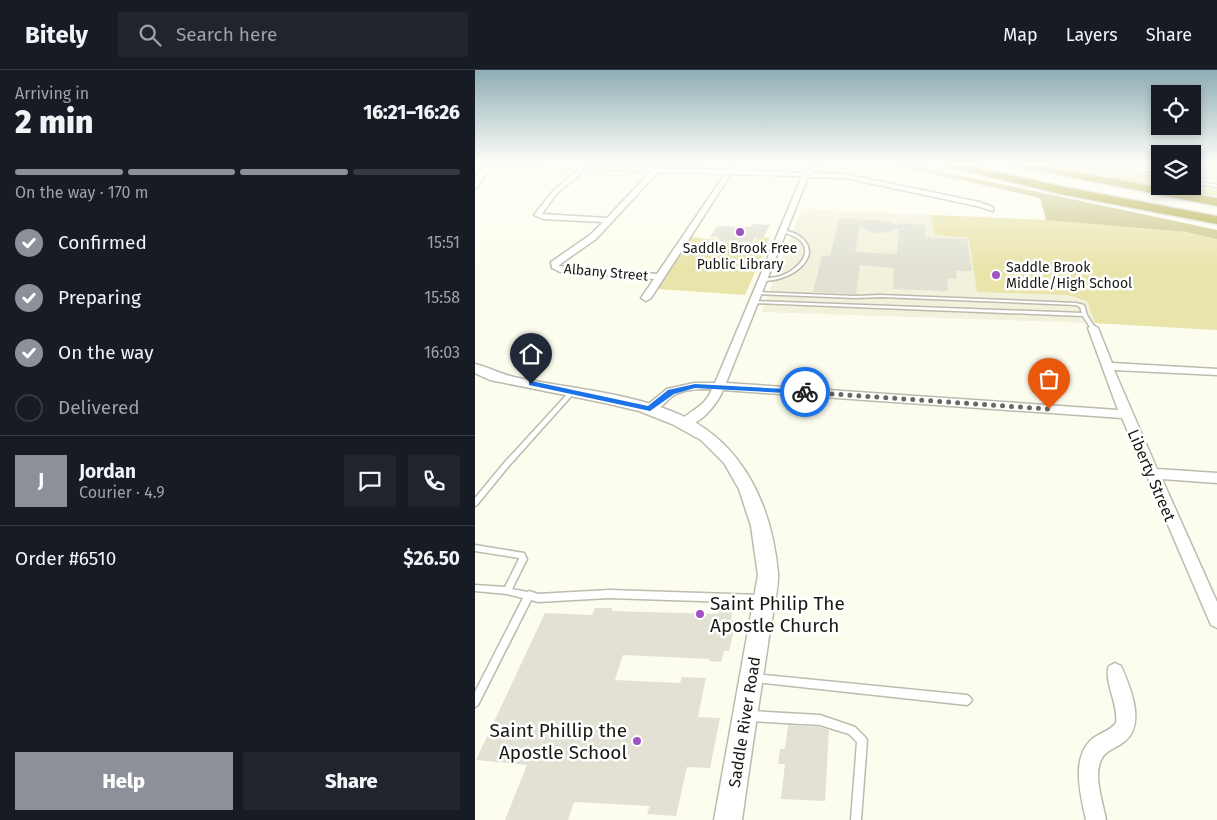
<!DOCTYPE html>
<html lang="en">
<head>
<meta charset="utf-8">
<style>
	body { margin:0; font-family:"Fira Sans",sans-serif; background:#20242c; color:#f1f3f6; height:100vh; display:flex; flex-direction:column; font-size:19px; white-space:nowrap }
	* { box-sizing:border-box; margin:0 }
	p { font-size:16px; color:#9ea1a6 }
	.icon { flex:none; width:28px; height:28px; fill:none; stroke:currentColor; stroke-width:2; stroke-linecap:round; stroke-linejoin:round }
	.map { position:relative; flex:1; overflow:hidden }
	.sheet { display:flex; flex-direction:column; background:#171b24; width:475px }
	.sheet>* { flex:none }
	.fabs { position:absolute; left:676px; top:15px; display:grid; gap:10px }
	.fabs a { display:grid; place-items:center; width:50px; height:50px; border-radius:0px; background:#171b24; box-shadow:0 2px 8px #0003; font-size:25px }
	.pin { position:absolute; display:grid; place-items:center; width:42px; height:42px; color:#fff; margin:-51px -21px; border-radius:50% 50% 50% 0; rotate:-45deg; box-shadow:0 0 5px #0007 }
	.pin .icon { rotate:45deg }
	.courier { position:absolute; display:grid; place-items:center; width:50px; height:50px; margin:-25px; border:4px solid #1a73e8; border-radius:50%; background:#fff; color:#222; box-shadow:0 1px 6px #0007 }
	.head em { font-style:normal; font-weight:800 }
	.head div { display:flex; flex-direction:column-reverse }
	.head { display:flex; align-items:center; justify-content:space-between; height:85px; padding:0 15px }
	h1 { font-size:32px; font-weight:800; line-height:38px }
	.bar { display:grid; grid-template-columns:repeat(4,1fr); gap:8px 5px; align-content:center; height:60px; padding:0 15px }
	.bar i { height:6px; border-radius:4px; background:#363941 }
	.bar .on { background:#8c9099 }
	.bar p { grid-column:span 4 }
	.line { display:flex; align-items:center; gap:12px; padding:0 15px; border-top:1px solid #363941 }
	.line div { flex:1 }
	.round { display:grid; place-items:center; flex:none; width:52px; height:52px; border-radius:0px; background:#20242c }
	ol { padding:0 15px; list-style:none }
	li { display:flex; align-items:center; gap:15px; height:55px }
	li p { margin-inline-start:auto }
	li .icon { padding:5px; border-radius:50%; background:#8c9099; color:#fff; stroke-width:4 }
	li:last-child { color:#9ea1a6 }
	li i { width:28px; height:28px; border:2px solid #363941; border-radius:50% }
	.action { display:flex; gap:10px; margin-top:auto; padding:10px 15px }
	.action a { flex:1; height:58px; border-radius:0px; background:#8c9099; color:#fff; font-size:20px; font-weight:800; line-height:58px; text-align:center }
	.action a+a { background:#20242c; color:#f1f3f6 }
	header { display:flex; align-items:center; gap:30px; box-sizing:border-box; height:70px; padding:0 25px; background:#171b24; border-bottom:1px solid #363941 }
	header strong { font-size:24px }
	nav { display:flex; gap:28px; margin-inline-start:auto; font-size:18px }
	.search { width:350px; height:45px; background:#20242c; display:flex; align-items:center; gap:12px; box-sizing:border-box; padding:0 18px; border-radius:0px; color:#9ea1a6; font-size:19px }
	main { display:flex; flex:1; min-height:0 }
	.map>svg:first-child { display:block }
	.built { fill:#f2f1dc }
	.green { fill:#e9e4aa }
	.forest { fill:#c9c487 }
	.building { fill:#e2e1d4; fill-rule:evenodd }
	.lines { fill:none; stroke-linecap:round; stroke-linejoin:round }
	.service-casing { stroke:#bcbbae; stroke-width:3 }
	.minor-casing { stroke:#bcbbae; stroke-width:3 }
	.tertiary-casing { stroke:#bcbbae; stroke-width:3 }
	.motorway-casing { stroke:#dfdfde; stroke-width:3 }
	.path { stroke:#b3b3a8; stroke-width:2; stroke-dasharray:2.5 2; stroke-linecap:butt }
	.service { fill:#fff; fill-rule:evenodd }
	.minor { fill:#fff; fill-rule:evenodd }
	.tertiary { fill:#fff; fill-rule:evenodd }
	.motorway { fill:#aea53b; fill-rule:evenodd }
	.route { fill:#1a73e8 }
	.done { stroke:#696961; stroke-width:5; stroke-dasharray:0 9 }
	.poi-dot { fill:#a152c3; stroke:#fff; stroke-width:2 }
	.labels { text-anchor:middle; stroke-width:5; stroke-linejoin:round; paint-order:stroke }
	.far-poi-label { font-size:14px; fill:#191914; stroke:#fff }
	.far-street-label { font-size:14px; fill:#191914; stroke:#fff }
	.street-label { font-size:16px; fill:#191914; stroke:#fff }
	.near-poi-label { font-size:19px; fill:#191914; stroke:#fff; text-anchor:start }
</style>
</head>
<body>
<header>
<strong>Bitely</strong>
<div class="search"><svg class="icon" aria-label="search" viewBox="0 0 24 24"><circle cx="10" cy="10" r="6"/><path d="M15 15l6 6"/></svg>Search here</div>
<nav><a>Map</a><a>Layers</a><a>Share</a></nav>
</header>
<main>
<section class="sheet">
<div class="head"><div><h1>2 min</h1><p>Arriving in</p></div><em>16:21–16:26</em></div>
<div class="bar"><i class="on"></i><i class="on"></i><i class="on"></i><i></i><p>On the way · 170 m</p></div>
<ol>
<li><svg class="icon" aria-label="check" viewBox="0 0 24 24"><path d="M5 12l5 5 9-10"/></svg>Confirmed<p>15:51</p></li>
<li><svg class="icon" aria-label="check" viewBox="0 0 24 24"><path d="M5 12l5 5 9-10"/></svg>Preparing<p>15:58</p></li>
<li><svg class="icon" aria-label="check" viewBox="0 0 24 24"><path d="M5 12l5 5 9-10"/></svg>On the way<p>16:03</p></li>
<li><i></i>Delivered</li>
</ol>
<div class="line" style="height:90px"><b class="round" style="background:#8c9099;color:#fff">J</b><div><b>Jordan</b><p>Courier · 4.9</p></div><a class="round"><svg class="icon" aria-label="chat" viewBox="0 0 24 24"><path d="M4 5h16v11H9l-5 4z"/></svg></a><a class="round"><svg class="icon" aria-label="phone" viewBox="0 0 24 24"><path d="M5 4h4l2 5-3 2q2 4 5 5l2-3 5 2v4C11 20 4 13 5 4z"/></svg></a></div>
<div class="line" style="height:65px"><div>Order #6510</div><b>$26.50</b></div>
<div class="action"><a>Help</a><a>Share</a></div>
</section>
<div class="map">
<svg width="742" height="750" viewBox="0 0 742 750">
	<rect width="100%" height="100%" fill="#fdfdef"/>
	<!-- built -->
	<path class="built" d="M597,94H685V109Z
		M327,139L571,150L742,169V260L620,253L286,242Z"/>
	<!-- green -->
	<path class="green" d="M560,94H597L685,109V116L718,115L742,119V129L642,112Z
		M456,145L571,150L711,162L742,169V260L620,253L612,231L593,225L502,222L494,168L460,165Z
		M216,167L234,169L240,168L238,173L249,174L250,172L279,173L281,169L295,167L270,225L182,219Z"/>
	<!-- forest -->
	<path class="forest" d="M414,94H432L742,160V169L711,162L571,150L565,128Z"/>
	<!-- building -->
	<path class="building" d="M718,94H742V112L718,107Z
		M364,148L412,151L424,156V153L441,154L450,155V167L492,169L497,201H481L482,209H472L473,221L418,219L419,198L385,195L381,224L338,222L347,186H355ZM385,156L398,163H409L424,158L422,184L380,182Z
		M277,154L295,155L288,168H279L277,173L241,171L243,167H235L242,156L276,157Z
		M120,538H137V541L243,544L244,541H257L256,550L261,551L254,581H249L246,592L234,591L235,589L148,585L140,610L205,613L207,607L231,608L223,647L245,648L235,698L212,697L201,746L172,744L175,736L99,732L93,750H30L52,695L1,690L70,543L117,545Z
		M313,655L345,657L354,660L350,731L306,729L310,694H303L305,679H310Z"/>
	<g class="lines">
		<!-- service casing -->
		<g class="service-casing">
			<path id="service" d="M609,94H615L657,101L663,94H665L660,101L685,105V107Z
				M718,111L742,115V117L718,113Z
				M307,160C314,161 323,164 328,169C344,185 324,202 309,207C302,210 293,211 285,211V209C292,208 299,208 306,206C319,201 340,185 325,170C320,166 313,164 307,162Z
				M280,222L381,226L406,225L601,233L609,235L612,245L620,258L618,259H616L608,246L278,233L276,232L278,231L607,243L605,237L601,235L406,227L381,228L282,224H280Z
				M98,319L101,321L100,322L33,397L2,435L0,436V428L29,393L96,320Z
				M0,475L49,483L52,489L37,519L52,522L54,521L63,524L134,520L286,525L289,526L290,529L289,532L286,533L134,528L63,532L56,530L3,635L0,637V622L48,528L32,524L0,521V515L30,517L44,489V488L0,481Z
				M280,604L492,625L495,627L497,630L495,633L492,635L280,612L277,611L276,608L277,605Z
				M275,641L345,645L380,657L390,667L392,670L386,750H376L382,672L374,664L345,655L275,651L272,649L270,646L272,643Z"/>
		</g>
		<!-- minor casing -->
		<g class="minor-casing">
			<path id="minor" d="M9,94L108,95L114,94L115,96L180,98L185,94L188,96L187,98L252,100L257,96L260,98L259,100L329,103L340,94H347L336,103L370,104L504,132L518,137V141L502,136L370,108L333,107L251,313L643,340L613,258L618,255L623,258L637,293L742,299V305L639,300L682,399L742,403V413L687,409L742,532V558L736,555L647,348L248,320C243,333 223,359 207,355L205,352C215,339 229,339 237,319C225,319 213,319 201,324C191,329 183,345 171,342L169,339L171,336L192,319L219,313H240L327,106L256,104L176,228L171,231L166,228L179,209L85,202L77,198L76,192L115,165L128,152L68,149L59,145L78,121L104,99L12,96ZM111,99L176,101L132,148L67,144L82,123ZM183,102L250,104L182,204L84,196V195L121,169Z
				M640,593L646,596C655,616 671,654 650,671C642,678 630,680 626,690C618,707 628,732 631,750H611C606,726 596,691 615,671C623,663 634,662 641,653C644,635 628,610 634,596Z"/>
		</g>
		<!-- tertiary casing -->
		<g class="tertiary-casing">
			<path id="tertiary" d="M9,94H17L3,117L0,118V108Z
				M0,294C13,297 25,304 39,307C95,319 155,322 208,346C270,375 297,438 303,503C304,520 295,556 293,574C284,633 275,691 267,750H239L283,505L276,456L264,419L249,393L226,370L197,354L164,341L130,333L15,310L0,303Z"/>
		</g>
		<!-- motorway casing -->
		<g class="motorway-casing">
			<path id="motorway" d="M469,94H487L590,117L742,146V154L590,125L470,96Z
				M538,94H560L742,128V136L544,97Z"/>
		</g>
		<!-- path -->
		<path class="path" d="M212,180L288,184"/>
		<!-- service -->
		<use href="#service" class="service"/>
		<!-- minor -->
		<use href="#minor" class="minor"/>
		<!-- tertiary -->
		<use href="#tertiary" class="tertiary"/>
		<!-- motorway -->
		<use href="#motorway" class="motorway"/>
	</g>
	<!-- sky -->
	<linearGradient id="sky" x2="0" y2="1"><stop stop-color="#8faeb5"/><stop offset="0.47" stop-color="#fefef8"/><stop offset="1" stop-color="#fefef8" stop-opacity="0"/></linearGradient>
	<rect width="742" height="199" fill="url(#sky)"/>
	<!-- route -->
	<path class="route" d="M56,311L173,336L193,320L220,314L330,320L334,322L330,324L220,318L199,324L175,341L54,315V312Z"/>
	<g class="lines">
		<!-- done -->
		<path class="done" d="M330,322L574,339"/>
	</g>
	<!-- markers -->
	<g class="poi-dot">
		<circle cx="265" cy="162" r="5"/>
		<circle cx="521" cy="205" r="5"/>
		<circle cx="225" cy="544" r="5"/>
		<circle cx="162" cy="671" r="5"/>
	</g>
	<g class="labels">
		<!-- far-poi labels -->
		<g class="far-poi-label">
			<text x="265" y="183">Saddle Brook Free<tspan x="265" dy="16">Public Library</tspan></text>
			<text x="531" y="202" text-anchor="start">Saddle Brook<tspan x="531" dy="16">Middle/High School</tspan></text>
		</g>
		<!-- far-street labels -->
		<g class="far-street-label">
			<text transform="translate(131 202) rotate(5)" y="5">Albany Street</text>
		</g>
		<!-- street labels -->
		<g class="street-label">
			<text transform="translate(677 405) rotate(67)" y="6">Liberty Street</text>
			<text transform="translate(269 652) rotate(-81)" y="6">Saddle River Road</text>
		</g>
		<!-- near-poi labels -->
		<g class="near-poi-label">
			<text x="235" y="540">Saint Philip The<tspan x="235" dy="22">Apostle Church</tspan></text>
			<text x="152" y="667" text-anchor="end">Saint Phillip the<tspan x="152" dy="22">Apostle School</tspan></text>
		</g>
	</g>
</svg>
<div class="fabs">
<a><svg class="icon" aria-label="locate" viewBox="0 0 24 24"><circle cx="12" cy="12" r="6"/><path d="M12 2v4M12 18v4M2 12h4M18 12h4"/></svg></a>
<a><svg class="icon" aria-label="layers" viewBox="0 0 24 24"><path d="M12 4l9 5-9 5-9-5zM3 14l9 5 9-5"/></svg></a>
</div>
<div class="pin" style="left:574px;top:339px;background:#ea580c"><svg class="icon" aria-label="bag" viewBox="0 0 24 24"><path d="M5 8h14l-1 12H6zM9 8a3 3 0 0 1 6 0"/></svg></div>
<div class="pin" style="left:56px;top:314px;background:#1f2937"><svg class="icon" aria-label="home" viewBox="0 0 24 24"><path d="M3 11l9-7 9 7M6 9v11h12V9"/></svg></div>
<div class="courier" style="left:330px;top:322px"><svg class="icon" aria-label="bike" viewBox="0 0 24 24"><circle cx="6" cy="16" r="4"/><circle cx="18" cy="16" r="4"/><path d="M6 16l4-8h5l3 8M10 8l3 8H6M13 5h3"/></svg></div>
</div>
</main>
</body>
</html>
